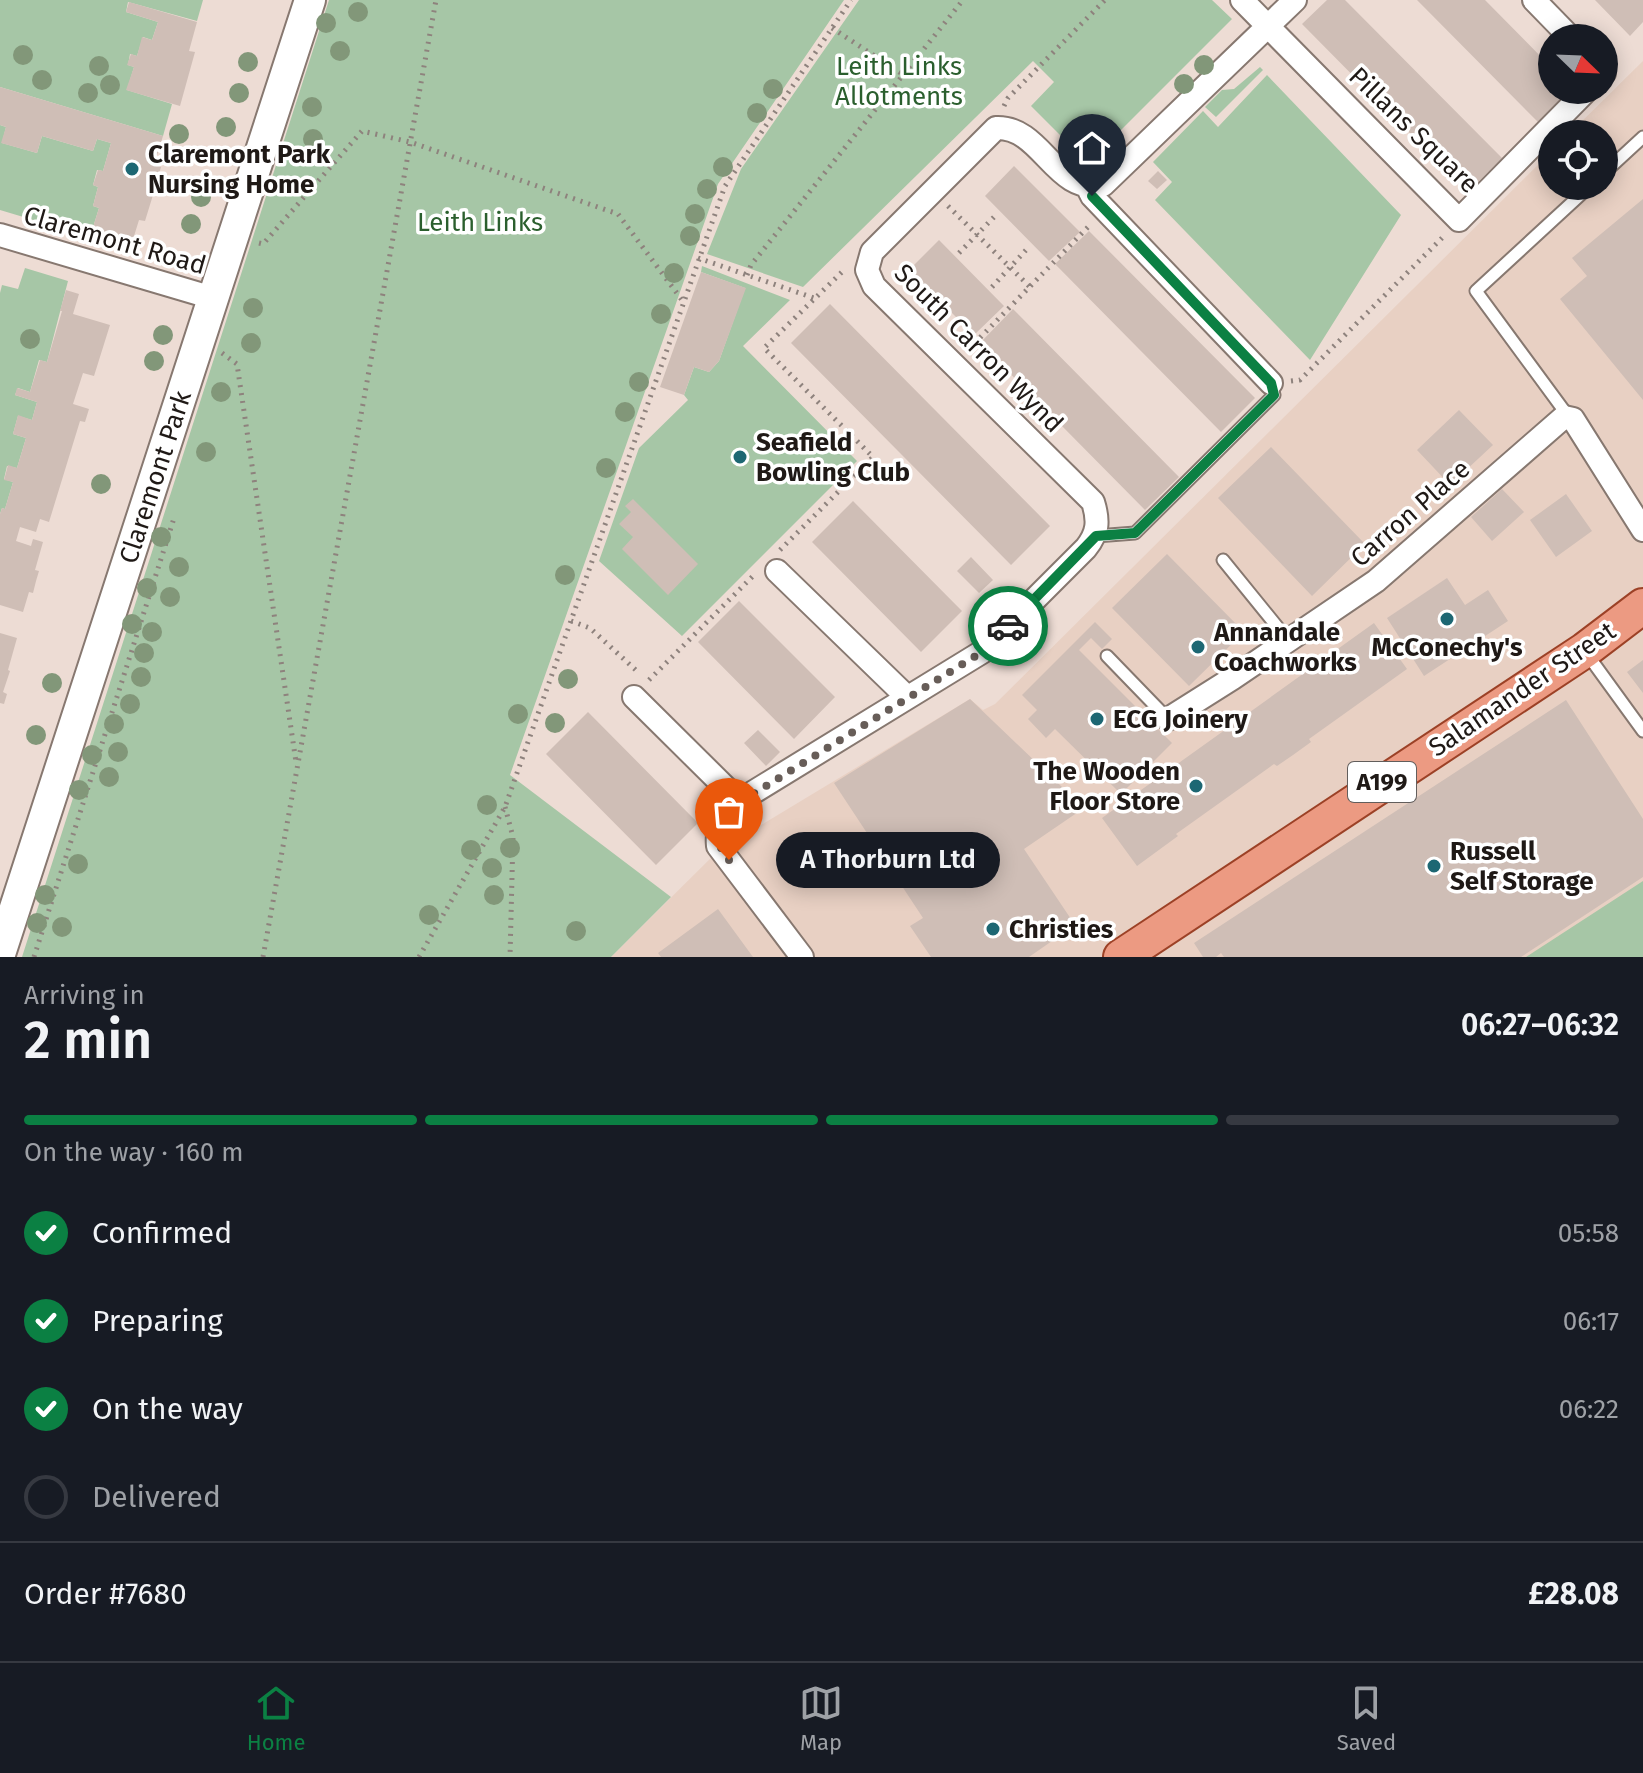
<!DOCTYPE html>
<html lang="en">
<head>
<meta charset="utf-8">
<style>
	body { margin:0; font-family:"Fira Sans",sans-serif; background:#20242c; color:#f1f3f6; height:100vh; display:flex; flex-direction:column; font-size:30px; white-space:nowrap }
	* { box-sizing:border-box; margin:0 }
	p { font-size:26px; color:#9ea1a6 }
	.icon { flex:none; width:44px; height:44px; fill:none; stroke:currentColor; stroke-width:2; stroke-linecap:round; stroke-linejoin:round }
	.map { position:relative; height:957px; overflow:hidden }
	.sheet { display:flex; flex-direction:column; background:#171b24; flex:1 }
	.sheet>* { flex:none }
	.needle { width:52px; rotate:113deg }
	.fabs { position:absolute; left:1538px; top:24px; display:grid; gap:16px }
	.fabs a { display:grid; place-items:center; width:80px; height:80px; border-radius:50%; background:#171b24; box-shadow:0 4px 20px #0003; font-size:40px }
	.pin { position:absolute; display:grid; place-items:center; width:68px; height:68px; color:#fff; margin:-82px -34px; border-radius:50% 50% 50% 0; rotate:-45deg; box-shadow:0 0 8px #0007 }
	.pin .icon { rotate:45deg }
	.courier { position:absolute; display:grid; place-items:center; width:80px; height:80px; margin:-40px; border:6px solid #0b8043; border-radius:50%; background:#fff; color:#222; box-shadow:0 2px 10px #0007 }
	.bubble { position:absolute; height:56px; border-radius:28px; background:#171b24; box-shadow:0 4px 20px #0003; font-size:26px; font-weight:600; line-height:56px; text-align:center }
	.summary em { font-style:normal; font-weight:600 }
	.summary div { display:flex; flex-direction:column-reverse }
	.summary { display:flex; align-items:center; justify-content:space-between; height:136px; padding:0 24px }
	h1 { font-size:52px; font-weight:600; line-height:60px }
	.bar { display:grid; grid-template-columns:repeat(4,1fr); gap:12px 8px; align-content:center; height:96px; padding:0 24px }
	.bar i { height:10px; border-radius:6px; background:#363941 }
	.bar .current { background:#0b8043 }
	.bar p { grid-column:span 4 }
	.line { display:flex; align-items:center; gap:20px; padding:0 24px; border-top:2px solid #363941 }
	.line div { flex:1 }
	ol { padding:0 24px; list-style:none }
	li { display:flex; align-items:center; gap:24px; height:88px }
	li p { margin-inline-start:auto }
	li .icon { padding:8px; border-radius:50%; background:#0b8043; color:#fff; stroke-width:4 }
	li:last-child { color:#9ea1a6 }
	li i { width:44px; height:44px; border:4px solid #363941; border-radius:50% }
	.tab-bar { display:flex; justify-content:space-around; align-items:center; height:112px; border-top:2px solid #363941; background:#171b24; font-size:22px; color:#9ea1a6 }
	.tab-bar a { display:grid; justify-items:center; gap:4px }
	.tab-bar .current { color:#0b8043 }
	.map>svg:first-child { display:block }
	.built { fill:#e8d0c3 }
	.green { fill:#a6c6a6 }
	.building { fill:#cfbeb6 }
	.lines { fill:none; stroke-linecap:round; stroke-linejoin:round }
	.lane-casing { stroke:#877870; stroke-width:15 }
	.street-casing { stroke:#877870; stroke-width:26 }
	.secondary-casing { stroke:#877870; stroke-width:34 }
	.primary-casing { stroke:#9c4126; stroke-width:38 }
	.path { stroke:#8e827d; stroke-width:5; stroke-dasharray:2 6; stroke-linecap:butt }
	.lane { stroke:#fff; stroke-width:11 }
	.street { stroke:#fff; stroke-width:22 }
	.secondary { stroke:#fff; stroke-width:30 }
	.primary { stroke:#ec9a82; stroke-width:34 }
	.tree { fill:#829779 }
	.done { stroke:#675d58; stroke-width:8; stroke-dasharray:0 14.4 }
	.route { stroke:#0b8043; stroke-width:10 }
	.poi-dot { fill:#1d6773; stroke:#fff; stroke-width:3 }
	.labels { text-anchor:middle; stroke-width:7; stroke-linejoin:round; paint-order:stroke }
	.shield { fill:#fff; stroke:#625e5c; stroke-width:2 }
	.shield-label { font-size:24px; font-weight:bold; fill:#1f1916 }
	.park-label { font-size:26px; fill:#2b5f2e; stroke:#fff }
	.street-label { font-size:26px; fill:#1f1916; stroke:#fff }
	.poi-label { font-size:26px; font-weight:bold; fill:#1f1916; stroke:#fff; text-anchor:start }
</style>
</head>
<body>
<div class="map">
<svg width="1643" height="957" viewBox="0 0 1643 957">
	<rect width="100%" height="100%" fill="#eddcd4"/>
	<!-- built -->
	<path class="built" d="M1643,61V957H611L718,851L970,699L983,710L995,704L1552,151V186H1604V134H1569Z"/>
	<!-- green -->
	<path class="green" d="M0,0H203L197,21L128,2L126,12L158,22L152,40L143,37L137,56L130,54L128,65L134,67L127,90L172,104L163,136L0,87Z
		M329,0H844L718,184L510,775L671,897L611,957H22Z
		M859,0H1212L1232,19L1108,143L1095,152L1071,146L1031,106L1054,82L1033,61L803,287L707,254L741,169Z
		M1260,67L1263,70L1216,117L1205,107L1222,90L1234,89Z
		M1267,75L1401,215L1310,360L1155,200L1172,182L1153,162L1203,111L1218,127Z
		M0,125L6,127L2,143L37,153L42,136L93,151L97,139L111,143L103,171L97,170L93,185L98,187L93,206L99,208L90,237L0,210Z
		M702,266L790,300L743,346L857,461L682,636L599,561L639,448L688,400L684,395L694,367L709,372L719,361L745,288L701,272Z
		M25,268L68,281L47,362L39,360L30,392L18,388L15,395L37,402L32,420L18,416L13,434L26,438L17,468L7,466L4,479L13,482L5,509L2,508L0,514V293L2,285L18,289Z
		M1643,881V957H1526Z"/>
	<!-- building -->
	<path class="building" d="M1327,0H1345L1502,158L1468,192L1302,24Z
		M1417,0H1485L1552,68V90H1570L1538,122Z
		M1595,0H1643V22L1630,36Z
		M129,2L197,22L189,51L195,52L180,106L126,90L134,67L127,65L131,54L137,56L142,37L152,40L158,22L126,12Z
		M0,87L163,136L154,165L161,167L153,195L145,221L139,220L130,249L90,237L99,208L93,206L98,187L93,185L98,170L103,171L111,143L97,139L93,151L42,136L37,153L1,143L6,127L0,125Z
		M1014,166L1080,232L1049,261L985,196Z
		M1158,171L1167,180L1157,189L1148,181Z
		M1643,199V400L1560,299L1587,276L1572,258Z
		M1089,231L1255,398L1221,432L1055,264Z
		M939,240L1004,306L974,335L909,270Z
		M701,272L746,288L719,361L709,372L694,367L684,395L660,387Z
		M66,290L79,294L73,314L110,325L94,376L83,373L73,404L89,409L85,422L80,421L49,522L40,519L36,532L20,527L16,541L31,546L33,539L43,542L35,570L39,571L36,581L33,593L29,592L23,612L0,605V514L2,508L5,509L13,482L4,480L8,465L17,468L26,438L13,434L18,415L32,420L37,402L15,395L17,388L30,392L40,360L47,362L62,311H60Z
		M830,304L1050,526L1011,565L791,343Z
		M1013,309L1179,477L1145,510L980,343Z
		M1459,410L1493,445L1450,485L1417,450Z
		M1271,447L1365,544L1312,596L1218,498Z
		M1502,489L1524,512L1492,541L1471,517Z
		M1566,494L1592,531L1556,557L1530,520Z
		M633,499L698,564L668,595L622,549L633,537L619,524L631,512L625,506Z
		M853,501L962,611L921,652L812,542Z
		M1167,554L1244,632L1189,686L1112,608Z
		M971,557L993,580L979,593L957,571Z
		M1447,578L1465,605L1488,590L1508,621L1424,676L1387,618Z
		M739,601L835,697L794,739L698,642Z
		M1095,622L1112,639L1102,649L1091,638L1079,650L1172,743L1121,794L1055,729L1046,738L1028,719L1037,710L1022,695Z
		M1374,623L1407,669L1309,739L1311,742L1293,755L1277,766L1274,764L1176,834L1178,836L1137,866L1102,818Z
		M0,633L17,638L8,670L10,671L3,692L7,694L4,704L0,703Z
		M1643,660V693L1627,672Z
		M970,699L1084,808L1024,849L1075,925L1029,957H931L910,926L923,918L834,783Z
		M1566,700L1643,819V877L1521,957H1224L1221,953L1216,957H1203L1194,943Z
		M588,712L698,823L656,865L546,754Z
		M758,730L780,752L766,766L744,743Z
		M718,909L753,957H661L658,953Z"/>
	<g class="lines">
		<!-- lane casing -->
		<g class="lane-casing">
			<path id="lane" d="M1604,173L1643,137
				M1568,416L1476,291L1590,186
				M1096,536L1135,533L1274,395L1271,383
				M1223,560L1288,640
				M1587,654L1643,731
				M1107,656L1168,719"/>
		</g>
		<!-- street casing -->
		<g class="street-casing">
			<path id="street" d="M1242,0L1459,220L1587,90
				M1534,0L1571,38
				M1604,72V73
				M1088,188L1092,196L1271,383
				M0,235L213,298
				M777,571L907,697
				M634,697L739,801
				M1168,719L1233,678L1376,581L1564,417L1573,419L1643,530
				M802,957L718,846C716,825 723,814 739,801L982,652L1086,548C1098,533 1099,521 1093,502L874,286L867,270L872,252L996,128C1042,126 1055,195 1103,185L1295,0"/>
		</g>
		<!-- secondary casing -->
		<g class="secondary-casing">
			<path id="secondary" d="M0,954L310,0"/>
		</g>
		<!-- primary casing -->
		<g class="primary-casing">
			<path id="primary" d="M1121,957L1585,650L1643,606"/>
		</g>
		<!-- path -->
		<path class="path" d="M832,28L902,74
			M1004,106L1008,98L1105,0
			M948,206L1030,287
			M259,243L263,244L362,131L410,142L618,214L682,300
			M959,253L996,215
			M698,258L814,298
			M747,275L751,265L963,0
			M992,287L1026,250
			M969,349L1090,225
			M222,353L237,364L296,762
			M1291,381L1300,380L1445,235
			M780,550L873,457L764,348L844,270
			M571,621L590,628L639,673
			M649,680L755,574
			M505,807L513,837L510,957
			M34,957L175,515
			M263,957L436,0
			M419,957L505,807L725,186L851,0"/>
		<!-- lane -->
		<use href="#lane" class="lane"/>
		<!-- street -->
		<use href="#street" class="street"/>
		<!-- secondary -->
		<use href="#secondary" class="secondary"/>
		<!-- primary -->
		<use href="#primary" class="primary"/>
	</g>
	<!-- trees -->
	<g class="tree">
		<circle cx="358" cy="12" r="10"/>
		<circle cx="326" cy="23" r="10"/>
		<circle cx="340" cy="51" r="10"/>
		<circle cx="23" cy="55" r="10"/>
		<circle cx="248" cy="62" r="10"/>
		<circle cx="1204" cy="65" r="10"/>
		<circle cx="99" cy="66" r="10"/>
		<circle cx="42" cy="80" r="10"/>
		<circle cx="1184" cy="84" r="10"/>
		<circle cx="110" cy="85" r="10"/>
		<circle cx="773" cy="89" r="10"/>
		<circle cx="88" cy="93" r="10"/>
		<circle cx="239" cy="93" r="10"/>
		<circle cx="312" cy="107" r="10"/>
		<circle cx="757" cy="113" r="10"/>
		<circle cx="226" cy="127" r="10"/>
		<circle cx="179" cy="134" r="10"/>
		<circle cx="313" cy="139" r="10"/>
		<circle cx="723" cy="167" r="10"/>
		<circle cx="707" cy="189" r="10"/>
		<circle cx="201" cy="197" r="10"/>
		<circle cx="695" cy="214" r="10"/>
		<circle cx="191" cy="224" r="10"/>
		<circle cx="690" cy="236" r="10"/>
		<circle cx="674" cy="273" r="10"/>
		<circle cx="253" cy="308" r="10"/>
		<circle cx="661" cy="314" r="10"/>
		<circle cx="163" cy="335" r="10"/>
		<circle cx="30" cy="339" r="10"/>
		<circle cx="251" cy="343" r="10"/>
		<circle cx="154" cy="361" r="10"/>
		<circle cx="639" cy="382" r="10"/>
		<circle cx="221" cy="392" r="10"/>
		<circle cx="625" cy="412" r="10"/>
		<circle cx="206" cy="452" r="10"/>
		<circle cx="606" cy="468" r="10"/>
		<circle cx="101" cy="484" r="10"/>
		<circle cx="161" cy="537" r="10"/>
		<circle cx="179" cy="567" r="10"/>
		<circle cx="565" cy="575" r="10"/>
		<circle cx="147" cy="588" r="10"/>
		<circle cx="170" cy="597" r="10"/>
		<circle cx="132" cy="624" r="10"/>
		<circle cx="152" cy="632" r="10"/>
		<circle cx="144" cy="653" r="10"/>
		<circle cx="141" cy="677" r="10"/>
		<circle cx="568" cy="679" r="10"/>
		<circle cx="52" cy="683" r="10"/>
		<circle cx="130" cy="704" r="10"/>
		<circle cx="518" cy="714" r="10"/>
		<circle cx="555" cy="723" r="10"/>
		<circle cx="114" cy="724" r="10"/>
		<circle cx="36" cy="735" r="10"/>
		<circle cx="118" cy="752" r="10"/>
		<circle cx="92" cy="755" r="10"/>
		<circle cx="109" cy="777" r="10"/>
		<circle cx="79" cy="790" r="10"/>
		<circle cx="487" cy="805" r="10"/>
		<circle cx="510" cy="848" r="10"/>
		<circle cx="471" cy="850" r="10"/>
		<circle cx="78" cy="864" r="10"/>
		<circle cx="492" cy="868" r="10"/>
		<circle cx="45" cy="895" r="10"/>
		<circle cx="494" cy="895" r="10"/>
		<circle cx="429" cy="915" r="10"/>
		<circle cx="37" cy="923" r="10"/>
		<circle cx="62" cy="927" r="10"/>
		<circle cx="576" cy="931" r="10"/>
	</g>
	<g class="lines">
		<!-- done -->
		<path class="done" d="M729,860C714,841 714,828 729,809L982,652L1008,626"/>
		<!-- route -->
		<path class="route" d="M1008,626L1096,536L1135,533L1274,395L1271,383L1092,196"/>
	</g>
	<!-- markers -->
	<g class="poi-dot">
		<circle cx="132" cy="169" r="8"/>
		<circle cx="740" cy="457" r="8"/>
		<circle cx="1447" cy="619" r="8"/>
		<circle cx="1198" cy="647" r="8"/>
		<circle cx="1097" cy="719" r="8"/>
		<circle cx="1196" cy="786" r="8"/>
		<circle cx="1434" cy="866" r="8"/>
		<circle cx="993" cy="929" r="8"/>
	</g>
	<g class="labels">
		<!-- shield labels -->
		<rect class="shield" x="1348" y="762" width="68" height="40" rx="6"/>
		<g class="shield-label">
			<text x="1382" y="790">A199</text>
		</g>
		<!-- park labels -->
		<g class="park-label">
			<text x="899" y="75">Leith Links<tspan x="899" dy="30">Allotments</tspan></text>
			<text x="480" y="231">Leith Links</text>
		</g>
		<!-- street labels -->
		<g class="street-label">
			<text transform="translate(1414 130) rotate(44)" y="9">Pillans Square</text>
			<text transform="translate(115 240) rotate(16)" y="9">Claremont Road</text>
			<text transform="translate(979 348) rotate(45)" y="9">South Carron Wynd</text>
			<text transform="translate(155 477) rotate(-72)" y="9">Claremont Park</text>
			<text transform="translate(1410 513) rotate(-41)" y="9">Carron Place</text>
			<text transform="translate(1522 689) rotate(-34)" y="9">Salamander Street</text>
		</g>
		<!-- poi labels -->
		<g class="poi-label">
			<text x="148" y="163">Claremont Park<tspan x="148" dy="30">Nursing Home</tspan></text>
			<text x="756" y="451">Seafield<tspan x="756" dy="30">Bowling Club</tspan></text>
			<text x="1214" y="641">Annandale<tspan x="1214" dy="30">Coachworks</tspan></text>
			<text x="1447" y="656" text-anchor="middle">McConechy's</text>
			<text x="1113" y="728">ECG Joinery</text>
			<text x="1180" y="780" text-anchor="end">The Wooden<tspan x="1180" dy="30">Floor Store</tspan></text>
			<text x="1450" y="860">Russell<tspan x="1450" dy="30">Self Storage</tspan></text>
			<text x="1009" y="938">Christies</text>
		</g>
	</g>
</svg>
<div class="fabs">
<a><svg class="needle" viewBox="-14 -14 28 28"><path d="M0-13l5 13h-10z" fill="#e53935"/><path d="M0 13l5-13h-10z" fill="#9ea1a6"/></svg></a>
<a><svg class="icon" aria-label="locate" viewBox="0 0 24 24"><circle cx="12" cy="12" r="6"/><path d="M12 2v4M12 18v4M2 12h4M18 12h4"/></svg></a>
</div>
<div class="pin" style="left:729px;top:860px;background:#ea580c"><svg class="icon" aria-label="bag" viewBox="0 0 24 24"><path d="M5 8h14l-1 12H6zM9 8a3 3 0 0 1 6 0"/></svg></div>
<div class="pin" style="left:1092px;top:196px;background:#1f2937"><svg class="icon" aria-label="home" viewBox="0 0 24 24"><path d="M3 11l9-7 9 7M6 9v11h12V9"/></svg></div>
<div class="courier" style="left:1008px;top:626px"><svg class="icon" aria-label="car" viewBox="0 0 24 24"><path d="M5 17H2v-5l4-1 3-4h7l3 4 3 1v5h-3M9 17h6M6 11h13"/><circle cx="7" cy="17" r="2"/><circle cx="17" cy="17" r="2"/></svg></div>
<div class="bubble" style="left:776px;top:832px;width:224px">A Thorburn Ltd</div>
</div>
<section class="sheet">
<div class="summary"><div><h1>2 min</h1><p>Arriving in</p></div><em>06:27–06:32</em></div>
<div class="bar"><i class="current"></i><i class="current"></i><i class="current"></i><i></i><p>On the way · 160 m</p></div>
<ol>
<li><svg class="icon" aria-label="check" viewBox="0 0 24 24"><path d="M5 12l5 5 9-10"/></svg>Confirmed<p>05:58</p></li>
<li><svg class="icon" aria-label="check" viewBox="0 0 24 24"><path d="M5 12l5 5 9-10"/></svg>Preparing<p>06:17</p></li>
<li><svg class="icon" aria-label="check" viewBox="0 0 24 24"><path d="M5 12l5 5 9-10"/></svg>On the way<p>06:22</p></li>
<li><i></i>Delivered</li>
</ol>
<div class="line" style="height:104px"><div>Order #7680</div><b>£28.08</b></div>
</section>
<nav class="tab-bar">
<a class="current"><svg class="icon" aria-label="home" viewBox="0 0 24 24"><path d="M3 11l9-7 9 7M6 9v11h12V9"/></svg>Home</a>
<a><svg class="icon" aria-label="map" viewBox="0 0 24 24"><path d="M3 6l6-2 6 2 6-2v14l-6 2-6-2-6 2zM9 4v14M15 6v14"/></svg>Map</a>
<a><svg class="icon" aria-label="saved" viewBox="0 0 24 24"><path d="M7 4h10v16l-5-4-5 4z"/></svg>Saved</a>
</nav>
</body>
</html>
